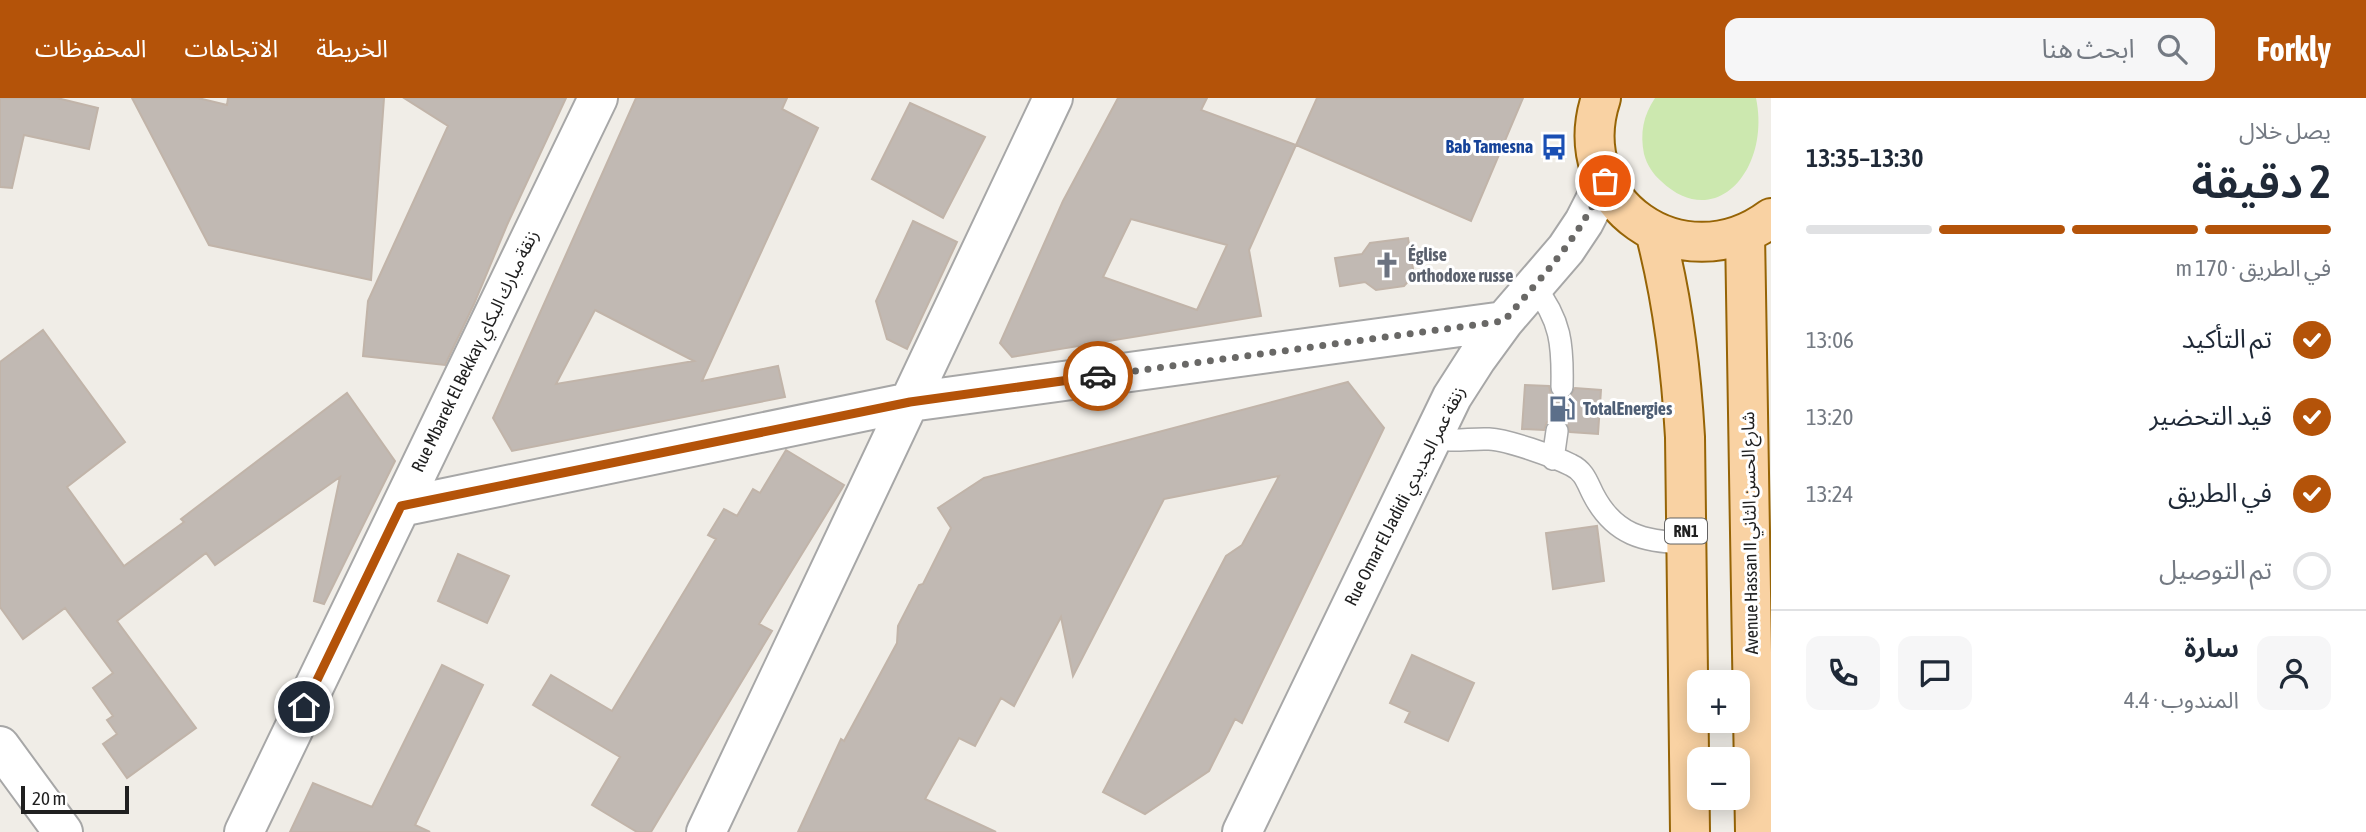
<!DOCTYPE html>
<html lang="ar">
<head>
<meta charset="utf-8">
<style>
	body { margin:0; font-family:"Asap Condensed","Noto Sans Arabic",sans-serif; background:#f6f6f7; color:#1f2937; direction:rtl; height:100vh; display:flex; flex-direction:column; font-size:26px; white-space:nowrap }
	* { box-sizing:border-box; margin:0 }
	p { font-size:23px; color:#747a83 }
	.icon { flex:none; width:38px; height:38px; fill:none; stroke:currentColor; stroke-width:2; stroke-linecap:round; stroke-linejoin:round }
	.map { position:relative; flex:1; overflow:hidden; direction:ltr }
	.panel { display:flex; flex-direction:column; background:#fff; width:595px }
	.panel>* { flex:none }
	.tools { position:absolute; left:1687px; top:572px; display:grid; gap:14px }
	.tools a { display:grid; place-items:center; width:63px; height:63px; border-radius:14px; background:#fff; box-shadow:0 4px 18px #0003; font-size:35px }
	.scale { position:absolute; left:21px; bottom:18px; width:108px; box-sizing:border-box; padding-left:7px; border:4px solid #202020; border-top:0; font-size:19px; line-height:24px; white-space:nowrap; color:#202020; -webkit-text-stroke:5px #fff; paint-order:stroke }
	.pin { position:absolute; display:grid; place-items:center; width:60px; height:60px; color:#fff; margin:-30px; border:4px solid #fff; border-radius:50%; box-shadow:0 2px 7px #0007 }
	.courier { position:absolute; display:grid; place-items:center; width:70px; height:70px; margin:-35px; border:5px solid #b45309; border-radius:50%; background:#fff; color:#222; box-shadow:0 2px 9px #0007 }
	.summary em { font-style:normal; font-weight:600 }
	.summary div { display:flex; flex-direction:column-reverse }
	.summary { display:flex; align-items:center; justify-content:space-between; height:119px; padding:0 35px }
	h1 { font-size:46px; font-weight:600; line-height:52px }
	.bar { display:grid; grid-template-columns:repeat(4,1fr); gap:10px 7px; align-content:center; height:84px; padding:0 35px }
	.bar i { height:9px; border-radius:5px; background:#e0e1e3 }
	.bar .selected { background:#b45309 }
	.bar p { grid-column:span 4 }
	.line { display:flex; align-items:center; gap:18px; padding:0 35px; border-top:2px solid #e0e1e3 }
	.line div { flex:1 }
	.round { display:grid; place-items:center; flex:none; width:74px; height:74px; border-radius:14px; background:#f6f6f7 }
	ol { padding:0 35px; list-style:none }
	li { display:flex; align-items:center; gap:21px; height:77px }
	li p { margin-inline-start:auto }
	li .icon { padding:7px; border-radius:50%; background:#b45309; color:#fff; stroke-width:4 }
	li:last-child { color:#747a83 }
	li i { width:38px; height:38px; border:4px solid #e0e1e3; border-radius:50% }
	header { display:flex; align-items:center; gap:42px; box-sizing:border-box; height:98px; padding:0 35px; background:#b45309; color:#fff }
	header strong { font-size:33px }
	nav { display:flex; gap:38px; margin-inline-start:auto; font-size:24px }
	.search { width:490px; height:63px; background:#f6f6f7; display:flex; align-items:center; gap:18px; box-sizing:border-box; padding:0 24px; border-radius:14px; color:#747a83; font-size:26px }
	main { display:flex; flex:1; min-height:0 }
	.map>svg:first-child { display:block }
	.grass { fill:#cce8af }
	.building { fill:#c1b9b3; stroke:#c1b4a9; stroke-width:2; fill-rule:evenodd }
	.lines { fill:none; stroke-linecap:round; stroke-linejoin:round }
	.service-casing { stroke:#a7a7a7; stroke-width:24 }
	.minor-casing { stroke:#a7a7a7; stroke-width:42 }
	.tertiary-casing { stroke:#a7a7a7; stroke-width:42 }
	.primary-casing { stroke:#966406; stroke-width:42 }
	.service { stroke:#fff; stroke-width:21 }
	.minor { stroke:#fff; stroke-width:38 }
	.tertiary { stroke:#fff; stroke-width:38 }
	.primary { stroke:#f9d2a3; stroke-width:38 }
	.done { stroke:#696866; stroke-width:7; stroke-dasharray:0 12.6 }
	.route { stroke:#b45309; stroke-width:9 }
	.labels { text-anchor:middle; stroke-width:6; stroke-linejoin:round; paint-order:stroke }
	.shield { fill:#fff; stroke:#636363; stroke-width:2 }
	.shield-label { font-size:16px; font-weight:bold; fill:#202020 }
	.transit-label { font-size:18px; font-weight:bold; fill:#164399; stroke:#fff; text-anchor:end }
	.worship-label { font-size:18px; font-weight:bold; fill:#5b616d; stroke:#fff; text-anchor:start }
	.street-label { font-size:18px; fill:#202020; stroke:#fff }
	.service-label { font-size:18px; font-weight:bold; fill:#4e5e75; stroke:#fff; text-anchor:start }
</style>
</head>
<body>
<header>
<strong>Forkly</strong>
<div class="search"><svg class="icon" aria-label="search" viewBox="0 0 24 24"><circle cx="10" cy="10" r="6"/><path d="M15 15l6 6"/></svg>ابحث هنا</div>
<nav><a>الخريطة</a><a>الاتجاهات</a><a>المحفوظات</a></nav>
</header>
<main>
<section class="panel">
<div class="summary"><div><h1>2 دقيقة</h1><p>يصل خلال</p></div><em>13:30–13:35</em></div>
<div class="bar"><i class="selected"></i><i class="selected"></i><i class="selected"></i><i></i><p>في الطريق · 170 m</p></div>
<ol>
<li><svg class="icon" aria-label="check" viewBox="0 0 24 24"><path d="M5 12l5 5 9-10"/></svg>تم التأكيد<p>13:06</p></li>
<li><svg class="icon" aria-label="check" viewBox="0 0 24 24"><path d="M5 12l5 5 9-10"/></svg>قيد التحضير<p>13:20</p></li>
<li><svg class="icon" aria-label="check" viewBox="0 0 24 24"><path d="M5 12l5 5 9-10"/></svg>في الطريق<p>13:24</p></li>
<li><i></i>تم التوصيل</li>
</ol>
<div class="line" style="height:126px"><a class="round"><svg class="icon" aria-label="person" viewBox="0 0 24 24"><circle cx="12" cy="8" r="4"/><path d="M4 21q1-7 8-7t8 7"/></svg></a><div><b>سارة</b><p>المندوب · 4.4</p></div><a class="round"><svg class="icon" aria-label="chat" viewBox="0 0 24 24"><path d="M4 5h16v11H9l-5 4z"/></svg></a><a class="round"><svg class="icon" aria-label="phone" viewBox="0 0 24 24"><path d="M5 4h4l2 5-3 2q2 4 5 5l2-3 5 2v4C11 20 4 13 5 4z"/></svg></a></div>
</section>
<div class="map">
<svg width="1771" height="734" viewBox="0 0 1771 734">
	<rect width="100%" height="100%" fill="#f0ede7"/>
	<!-- grass -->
	<path class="grass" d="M1655,0H1756C1771,72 1715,135 1661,83C1653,76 1647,67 1644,56C1640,35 1643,18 1655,0Z"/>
	<!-- building -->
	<path class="building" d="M0,0H57L98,10L89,51L24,37L12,90L0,89Z
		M132,0H198L227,7L228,0H384L371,182L209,147Z
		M404,0H566L507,127L474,206L445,267L363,258L368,203L448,28Z
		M636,0H787L782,11L818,30L702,283L778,268L785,299L512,353L493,320ZM595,212L694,263L556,286Z
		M1118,0H1207L1201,12L1296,47L1249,152L1261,218L1012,259L1000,245L1063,103ZM1131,121L1227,147L1197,212L1103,179Z
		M1317,0H1523L1471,123L1296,47Z
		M910,5L985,39L943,120L872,81Z
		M913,123L957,144L907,251L887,241L876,203Z
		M1408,140L1414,177L1404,188L1376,192L1365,184L1340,188L1335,160L1362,156L1370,145Z
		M43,232L125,344L67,389L124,468L184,424L181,421L347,295L395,363L324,506L314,503L340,379L215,467L206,455L117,523L196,630L127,680L103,646L117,636L107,622L113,618L93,590L113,575L65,510L23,541L0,509V264Z
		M1348,284L1384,330L1242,625L1235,621L1209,673L1145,716L1103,694L1226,458L1242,447L1279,378L1164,401L1073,578L1061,519L1014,608L1001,600L975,648L959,640L925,701L996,734H798L841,641L844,643L897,545L898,528L919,487L923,486L951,430L938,410L984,380Z
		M1525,287L1549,288L1551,296L1561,302L1569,300L1575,290L1601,292L1598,336L1570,334L1566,323L1558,320L1547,324L1544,332L1522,331Z
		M786,352L844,387L759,526L772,533L651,734H637L592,707L620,659L533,607L551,577L612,613L716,441L708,437L724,411L737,418L753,391L760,395Z
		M1597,428L1604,483L1553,491L1546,435Z
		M458,456L509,478L487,525L438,503Z
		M1412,557L1474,585L1448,643L1405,624L1410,614L1390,605Z
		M442,567L483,587L415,727L430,734H290L313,685L372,709Z"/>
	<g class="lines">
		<!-- service casing -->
		<g class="service-casing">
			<path id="service" d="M1534,188C1561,222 1563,247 1562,289
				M1431,339C1453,345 1468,340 1489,341C1508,342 1553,358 1571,367C1584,373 1587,384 1593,396C1614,437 1644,444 1686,445
				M1553,361L1557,333"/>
		</g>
		<!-- minor casing -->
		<g class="minor-casing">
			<path id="minor" d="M401,409L910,304L1504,223
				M244,734L598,0
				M706,734L1053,0
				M1242,734L1452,299L1477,260L1504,223L1566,151L1584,124L1605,83"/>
		</g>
		<!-- tertiary casing -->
		<g class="tertiary-casing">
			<path id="tertiary" d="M0,648L63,734"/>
		</g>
		<!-- primary casing -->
		<g class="primary-casing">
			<path id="primary" d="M1601,0C1566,105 1682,186 1771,120
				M1655,134C1673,202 1681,270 1685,339L1690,734
				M1745,135L1755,734"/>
		</g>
		<!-- service -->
		<use href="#service" class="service"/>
		<!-- minor -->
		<use href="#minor" class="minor"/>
		<!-- tertiary -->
		<use href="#tertiary" class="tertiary"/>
		<!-- primary -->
		<use href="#primary" class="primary"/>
	</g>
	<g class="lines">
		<!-- done -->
		<path class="done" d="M1098,278L1504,223C1545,175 1578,142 1605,83"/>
		<!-- route -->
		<path class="route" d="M304,609L401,408L910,304L1098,278"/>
	</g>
	<!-- icons -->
	<defs>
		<g id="bus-bare" transform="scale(2.1)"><path d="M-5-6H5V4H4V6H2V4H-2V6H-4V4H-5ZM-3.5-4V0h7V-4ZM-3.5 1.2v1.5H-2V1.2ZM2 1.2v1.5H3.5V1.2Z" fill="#1a4fb4" stroke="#fff" stroke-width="2.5" paint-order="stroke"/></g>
		<g id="church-bare" transform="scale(2.1)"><path d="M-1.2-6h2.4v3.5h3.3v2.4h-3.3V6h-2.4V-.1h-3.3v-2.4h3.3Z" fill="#6b7280" stroke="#fff" stroke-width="2.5" paint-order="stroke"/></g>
		<g id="fuel-bare" transform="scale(2.1)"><path d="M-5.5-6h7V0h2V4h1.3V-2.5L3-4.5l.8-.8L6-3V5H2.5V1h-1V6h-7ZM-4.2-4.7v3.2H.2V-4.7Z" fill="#5c6f8a" stroke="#fff" stroke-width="2.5" paint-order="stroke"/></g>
	</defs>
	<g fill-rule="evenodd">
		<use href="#bus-bare" x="1554" y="49"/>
		<use href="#church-bare" x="1387" y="167"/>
		<use href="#fuel-bare" x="1562" y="311"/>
	</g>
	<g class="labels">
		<!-- shield labels -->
		<rect class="shield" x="1665" y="420.5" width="42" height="25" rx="5"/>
		<g class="shield-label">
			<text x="1686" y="439">RN1</text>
		</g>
		<!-- transit labels -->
		<g class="transit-label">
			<text x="1533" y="55">Bab Tamesna</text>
		</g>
		<!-- worship labels -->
		<g class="worship-label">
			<text x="1408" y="163">Église<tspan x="1408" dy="21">orthodoxe russe</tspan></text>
		</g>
		<!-- street labels -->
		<g class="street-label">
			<text transform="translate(475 253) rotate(-64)" y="6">Rue Mbarek El Bekkay زنقة مبارك البكاي</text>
			<text transform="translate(1405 398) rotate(-63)" y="6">Rue Omar El Jadidi زنقة عمر الجديدي</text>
			<text transform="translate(1750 435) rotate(-91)" y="6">Avenue Hassan II شارع الحسن الثاني</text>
		</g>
		<!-- service labels -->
		<g class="service-label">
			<text x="1583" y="317">TotalEnergies</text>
		</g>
	</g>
</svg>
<div class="tools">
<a>+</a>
<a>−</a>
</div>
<div class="scale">20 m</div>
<div class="pin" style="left:1605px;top:83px;background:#ea580c"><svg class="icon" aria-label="bag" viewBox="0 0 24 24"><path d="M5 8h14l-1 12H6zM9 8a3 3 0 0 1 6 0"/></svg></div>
<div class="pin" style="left:304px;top:609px;background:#1f2937"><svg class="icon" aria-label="home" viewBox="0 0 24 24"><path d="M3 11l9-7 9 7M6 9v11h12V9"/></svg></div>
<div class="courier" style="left:1098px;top:278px"><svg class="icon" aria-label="car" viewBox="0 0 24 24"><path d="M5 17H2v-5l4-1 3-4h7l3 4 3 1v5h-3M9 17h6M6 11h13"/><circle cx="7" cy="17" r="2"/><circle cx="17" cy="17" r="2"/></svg></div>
</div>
</main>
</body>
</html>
